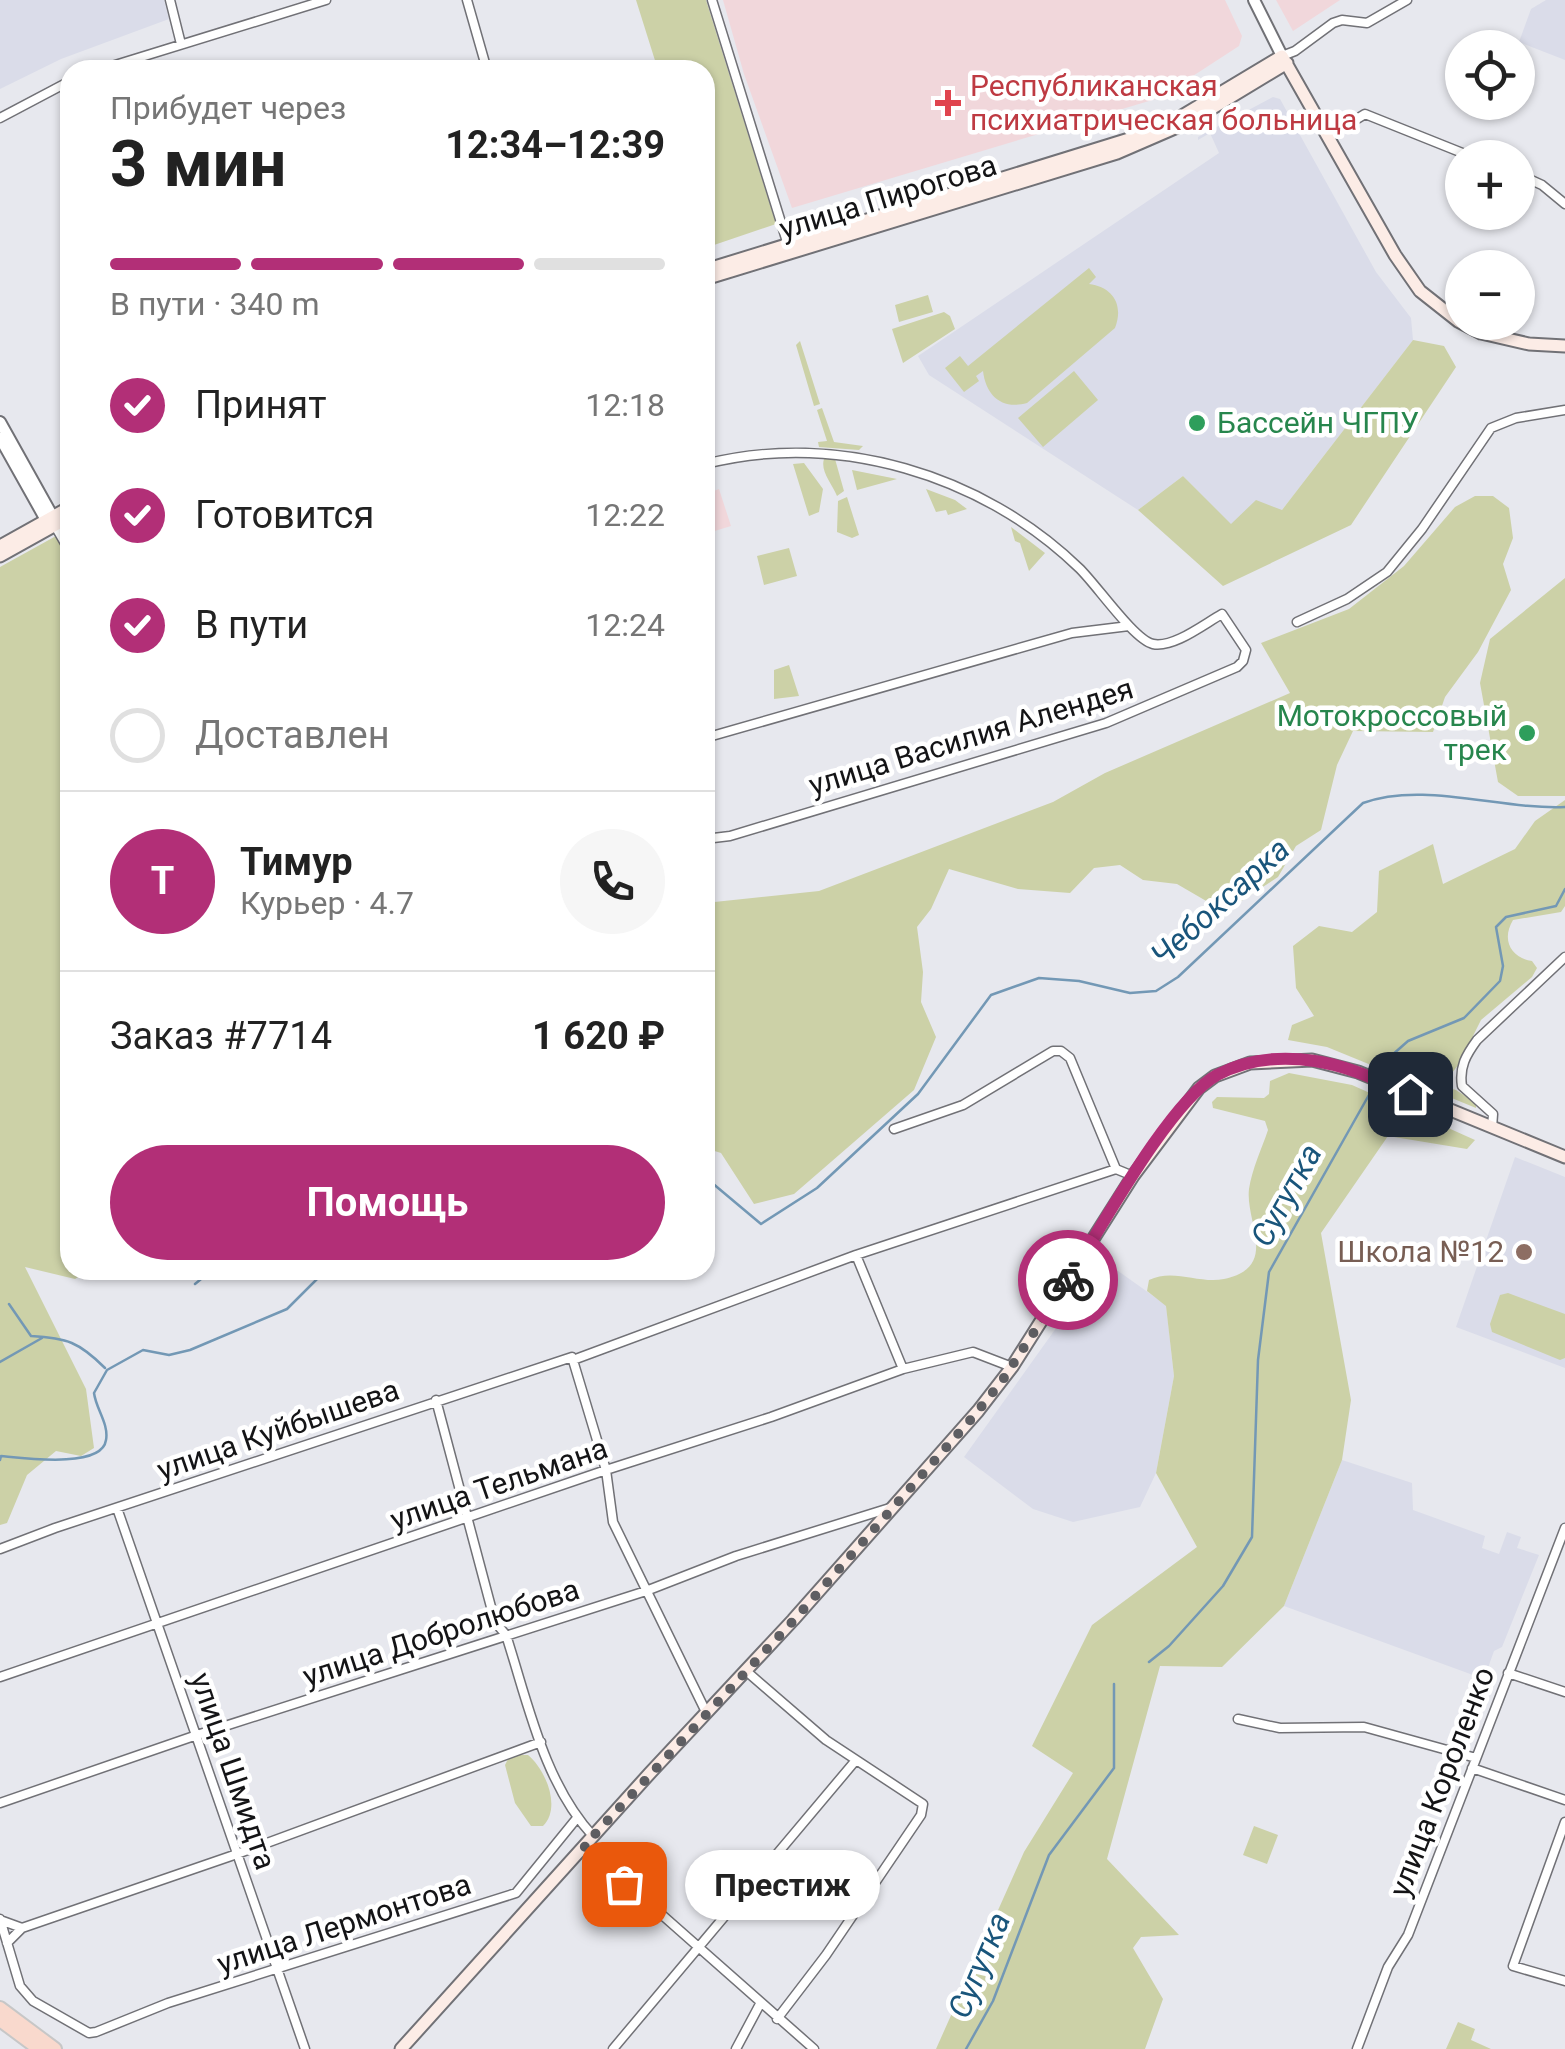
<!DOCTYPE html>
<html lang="ru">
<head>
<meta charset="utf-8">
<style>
	body { margin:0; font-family:Roboto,sans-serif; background:#f6f6f6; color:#222; height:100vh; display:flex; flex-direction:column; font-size:38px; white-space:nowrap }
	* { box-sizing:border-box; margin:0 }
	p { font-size:32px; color:#767676 }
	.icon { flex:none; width:55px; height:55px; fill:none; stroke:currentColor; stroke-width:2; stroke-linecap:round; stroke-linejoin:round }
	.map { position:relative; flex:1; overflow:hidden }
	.sheet { position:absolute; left:60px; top:60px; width:655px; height:1220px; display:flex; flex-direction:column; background:#fff; border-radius:30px; box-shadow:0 2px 8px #0004 }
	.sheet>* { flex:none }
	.controls { position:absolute; left:1445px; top:30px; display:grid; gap:20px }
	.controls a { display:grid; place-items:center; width:90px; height:90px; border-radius:50%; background:#fff; box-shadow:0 2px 8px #0004; font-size:50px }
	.pin { position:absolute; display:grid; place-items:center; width:85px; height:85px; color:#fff; margin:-42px; border-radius:20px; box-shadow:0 5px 15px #0006 }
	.courier { position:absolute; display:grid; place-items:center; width:100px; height:100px; margin:-50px; border:8px solid #b22f77; border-radius:50%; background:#fff; color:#222; box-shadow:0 2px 12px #0007 }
	.bubble { position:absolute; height:70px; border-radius:35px; background:#fff; box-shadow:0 2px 8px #0004; font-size:32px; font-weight:700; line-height:70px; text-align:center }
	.headline em { font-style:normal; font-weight:700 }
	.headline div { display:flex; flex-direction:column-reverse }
	.headline { display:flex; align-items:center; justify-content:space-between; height:170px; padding:0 50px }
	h1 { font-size:65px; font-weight:700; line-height:75px }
	.bar { display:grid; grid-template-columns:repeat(4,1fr); gap:15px 10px; align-content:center; height:120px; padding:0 50px }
	.bar i { height:12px; border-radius:8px; background:#e0e0e0 }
	.bar .active { background:#b22f77 }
	.bar p { grid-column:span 4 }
	.line { display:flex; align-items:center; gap:25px; padding:0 50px; border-top:2px solid #e0e0e0 }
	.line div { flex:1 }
	.round { display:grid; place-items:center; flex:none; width:105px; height:105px; border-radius:52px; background:#f6f6f6 }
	ol { padding:0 50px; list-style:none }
	li { display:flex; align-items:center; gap:30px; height:110px }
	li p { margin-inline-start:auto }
	li .icon { padding:10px; border-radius:50%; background:#b22f77; color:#fff; stroke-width:4 }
	li:last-child { color:#767676 }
	li i { width:55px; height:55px; border:5px solid #e0e0e0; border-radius:50% }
	.button { display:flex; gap:20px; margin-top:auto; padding:20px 50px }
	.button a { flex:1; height:115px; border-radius:60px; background:#b22f77; color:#fff; font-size:40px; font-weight:700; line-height:115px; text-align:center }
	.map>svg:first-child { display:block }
	.built { fill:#dadce9 }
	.medical { fill:#f1d7db }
	.green { fill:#ccd1a7 }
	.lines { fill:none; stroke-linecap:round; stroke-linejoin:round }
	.stream { stroke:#7398b5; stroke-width:2.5 }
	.minor-casing { stroke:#717176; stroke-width:11 }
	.tertiary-casing { stroke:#717176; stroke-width:14 }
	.secondary-casing { stroke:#717176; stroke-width:15 }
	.primary-casing { stroke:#c7c7c7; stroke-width:16 }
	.minor { stroke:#fff; stroke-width:8 }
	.tertiary { stroke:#fff; stroke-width:10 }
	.secondary { stroke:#fcece6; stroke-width:11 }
	.primary { stroke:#f9d9cd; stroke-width:12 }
	.done { stroke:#5e5e62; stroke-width:10; stroke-dasharray:0 18 }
	.route { stroke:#b22f77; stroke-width:12 }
	.health-dot { fill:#e0444e; stroke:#fff; stroke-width:4 }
	.leisure-dot { fill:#2e9e5b; stroke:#fff; stroke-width:4 }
	.education-dot { fill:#8d6e63; stroke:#fff; stroke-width:4 }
	.labels { text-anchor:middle; stroke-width:9; stroke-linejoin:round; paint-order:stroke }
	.health-label { font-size:30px; fill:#be3a42; stroke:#fff; text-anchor:start }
	.street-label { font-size:30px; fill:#141416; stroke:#fff }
	.leisure-label { font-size:30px; fill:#27864d; stroke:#fff; text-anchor:start }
	.education-label { font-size:30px; fill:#785e54; stroke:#fff; text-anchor:end }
	.water-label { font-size:32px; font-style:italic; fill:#19557b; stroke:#fff }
</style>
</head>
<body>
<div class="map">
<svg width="1565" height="2049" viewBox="0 0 1565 2049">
	<rect width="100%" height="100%" fill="#e7e8ee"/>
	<!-- built -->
	<path class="built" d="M0,0H164L169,19L61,59L0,89Z
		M1546,0H1565V60L1519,42L1531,9Z
		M1273,97L1280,99L1376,272L1411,318L1413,340L1282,510L1231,525L1183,476L1138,510L929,375L918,356L1219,153L1210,133L1198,140V137Z
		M1515,1157L1565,1177V1368L1456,1327Z
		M1104,1261L1166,1305L1174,1376L1156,1473L1140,1507L1073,1522L1033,1509L964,1457Z
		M1342,1460L1412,1483L1413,1510L1485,1536L1482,1548L1499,1554L1507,1532L1521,1537L1517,1548L1539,1555L1502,1647L1494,1651L1484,1679L1284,1606Z"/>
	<!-- medical -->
	<path class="medical" d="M723,0H1225L1242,36L1239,46L1159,98L792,208L744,74Z
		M1276,0H1340L1293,31Z
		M719,489L731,526L705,534V494Z"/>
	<!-- green -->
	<path class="green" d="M636,0H706L776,224L714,245L705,217V70H658Z
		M1089,268L1096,277L1089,284C1113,287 1124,305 1115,328L1027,403C1002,410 986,396 983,371L976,376L979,381L964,392L945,368L960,356L968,366Z
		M928,295L933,312L899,322L895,305Z
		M944,312L950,316L955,329L903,363L892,329Z
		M1413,340L1444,346L1456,367L1351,525L1223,586L1138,510L1183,476L1231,524L1256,500L1282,510Z
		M800,341L820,404L814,406L796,345Z
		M1074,371L1098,400L1043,447L1018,418Z
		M822,408L834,442L863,446L859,450L819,447L818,442L827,441L817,410Z
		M824,459H835L844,491L837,496C832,484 820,471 824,459Z
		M804,463L823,489L819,512L809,516L793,464Z
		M852,470L897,479L857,490Z
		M926,489L955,500L967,509L948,515L946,510L936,512Z
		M1475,496H1493L1509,508L1513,538L1503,564L1511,590L1478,652L1445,697L1433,732L1353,731L1337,765L1321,830L1296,846L1278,877L1238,903L1220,909L1177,884L1143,880L1120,865L1094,868L1070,893L1018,889L949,869L931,909L917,927L923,972L921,1002L936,1037L914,1090L794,1194L754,1204L721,1153L705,1148V903L819,891L1053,802L1105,773L1290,693L1261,643L1349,609L1404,566L1455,507Z
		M847,497L859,535L852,538L837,532L838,501Z
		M1011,527L1045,553L1029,571L1020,543L1015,541Z
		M56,536L70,562V1270H90L75,1279L25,1267L86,1389L94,1448L81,1456L56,1451L27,1475L7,1523L0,1525V567Z
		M789,548L797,576L764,585L757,556Z
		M1565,578V796H1518L1498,782L1480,683L1490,639Z
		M789,665L799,696L774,699V670Z
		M1565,800V906L1561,912L1513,920C1501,940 1511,958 1532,961L1537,968L1532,977L1481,1020L1459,1064L1444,1083L1445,1087L1456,1090L1476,1103V1108L1327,1047L1288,1040L1292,1025L1314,1016L1296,988L1293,946L1319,926L1352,932L1377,912L1379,871L1433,844L1443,884L1515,849L1535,821Z
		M1289,1073L1352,1085L1475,1140L1467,1149L1388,1136L1321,1233L1351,1400L1342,1460L1284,1606L1222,1667L1160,1666L1107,1859L1179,1935L1141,1937L1133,1948L1163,1999L1145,2049H936L1024,1852L1073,1773L1032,1746L1092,1625L1197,1547L1156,1473L1174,1376L1166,1306L1147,1291L1149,1280C1173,1268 1199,1284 1224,1279C1280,1267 1245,1222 1249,1189C1252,1169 1262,1148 1268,1130L1265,1121L1213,1108L1212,1102L1217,1097L1264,1098L1269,1094L1270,1081Z
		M1508,1293L1565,1314V1358L1560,1360L1492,1332L1490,1324L1500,1295Z
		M516,1755H528C545,1769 562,1807 543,1826H531L515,1803L505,1765L508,1759Z
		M1254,1826L1278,1835L1267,1864L1243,1855Z
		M1458,2022L1475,2029L1471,2040L1491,2049H1446Z"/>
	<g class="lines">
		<!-- stream -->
		<path class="stream" d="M1380,1074L1391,1056L1408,1041L1464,1018L1500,981L1503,966L1496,927L1506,917L1556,906L1565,889
			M705,1177L761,1224L817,1188L918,1094L991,995L1039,978L1079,981L1130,993L1156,991L1178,977L1363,803C1423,781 1501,810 1565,807
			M195,1284L212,1270
			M9,1304L31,1336C67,1338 79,1342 105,1368
			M0,1362L42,1338
			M0,1460L1,1456C23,1458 102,1469 106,1440C109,1424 96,1409 94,1393L107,1370L143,1350L169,1355L190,1350L287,1309L326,1270
			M1149,1662L1169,1646L1223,1586L1252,1537L1258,1360L1269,1272L1374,1086
			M966,2049L993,2001L1049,1855L1114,1768V1684"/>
		<!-- minor casing -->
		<g class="minor-casing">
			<path id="minor" d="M170,0L181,44
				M467,0L487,70
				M712,0L788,245
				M1282,56L1295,51L1333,23L1342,20L1367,23L1407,0
				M99,70L326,0
				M0,118L70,81
				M1329,136L1365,114L1475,158
				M1518,174L1542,185L1565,204
				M705,464C837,431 982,474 1079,568C1096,584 1134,640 1153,644C1174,648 1204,624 1222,614L1246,650L1243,661L1237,667L1106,723L730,836L705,839
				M55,526L70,552
				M1297,622L1347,599L1387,572L1422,529L1491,428L1516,418L1565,410
				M705,738L1072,633L1129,626
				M1492,1128L1493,1114L1462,1086C1459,1067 1466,1055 1477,1040L1565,957
				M894,1129L963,1105L1053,1051H1061L1070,1058L1116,1169
				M856,1255L903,1369
				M573,1360L856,1255L1116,1169L1133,1176
				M436,1400L495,1622L506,1635C528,1703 544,1783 593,1836
				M117,1508L305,2049
				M0,1549L55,1528L572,1357L606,1470L613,1522L706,1712
				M745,1670L826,1740L923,1804L921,1815L826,1955L777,2019
				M1508,1673L1565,1692
				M0,1677L606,1470L771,1417L903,1369L973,1352L1012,1367
				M1238,1719L1280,1728L1364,1727L1476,1758
				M1472,1768L1565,1800
				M0,1803L197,1735L646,1591L736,1556L893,1507
				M1565,1822L1513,1966L1565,1981
				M584,1846L814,2049
				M0,1919L20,1986L33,2001L89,2033L96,2032L168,2003L516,1893L577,1818
				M0,1920L22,1928L7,1943
				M22,1928L237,1854L541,1742
				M613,2049L856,1760
				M736,2049L760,2004
				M1357,2049L1388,1967L1408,1935L1565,1528"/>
		</g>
		<!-- tertiary casing -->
		<g class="tertiary-casing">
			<path id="tertiary" d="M1254,0L1282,56
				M0,422L53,517
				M0,438L46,520"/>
		</g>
		<!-- secondary casing -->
		<g class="secondary-casing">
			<path id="secondary" d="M705,270L1129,139L1177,119L1282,56L1395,255L1420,291L1458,321L1481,333L1529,344L1565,346
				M705,279L1117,153L1191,121L1287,63
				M0,546L70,507
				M0,556L70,517
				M401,2049L650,1773L793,1620L978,1411L1012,1367L1133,1176L1199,1088L1215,1076L1250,1063L1312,1060L1358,1072L1565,1157"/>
		</g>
		<!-- primary casing -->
		<g class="primary-casing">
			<path id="primary" d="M0,2008L55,2049
				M0,2020L39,2049"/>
		</g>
		<!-- minor -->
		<use href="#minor" class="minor"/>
		<!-- tertiary -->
		<use href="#tertiary" class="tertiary"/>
		<!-- secondary -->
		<use href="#secondary" class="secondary"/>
		<!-- primary -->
		<use href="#primary" class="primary"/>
	</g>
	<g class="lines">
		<!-- done -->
		<path class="done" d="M624,1884L584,1846L794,1620L973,1417L1002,1381L1068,1280"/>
		<!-- route -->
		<path class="route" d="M1068,1280C1100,1230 1169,1102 1217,1075C1247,1059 1282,1056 1315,1061C1349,1066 1379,1081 1410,1094"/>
	</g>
	<!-- markers -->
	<path class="health-dot" d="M943 88h10v10h10v10h-10v10h-10v-10h-10v-10h10z"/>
	<g class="leisure-dot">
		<circle cx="1197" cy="423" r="10"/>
		<circle cx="1527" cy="733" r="10"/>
	</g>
	<circle class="education-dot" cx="1524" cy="1252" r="10"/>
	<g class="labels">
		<!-- health labels -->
		<g class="health-label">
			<text x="970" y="96">Республиканская<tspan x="970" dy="34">психиатрическая больница</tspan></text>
		</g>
		<!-- street labels -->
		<g class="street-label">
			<text transform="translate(888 197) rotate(-17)" y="10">улица Пирогова</text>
			<text transform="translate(971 737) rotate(-17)" y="10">улица Василия Алендея</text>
			<text transform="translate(278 1430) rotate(-19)" y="10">улица Куйбышева</text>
			<text transform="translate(499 1484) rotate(-19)" y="10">улица Тельмана</text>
			<text transform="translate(441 1633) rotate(-18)" y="10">улица Добролюбова</text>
			<text transform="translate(233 1771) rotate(71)" y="10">улица Шмидта</text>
			<text transform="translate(1442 1782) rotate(-69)" y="10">улица Короленко</text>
			<text transform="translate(344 1924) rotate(-18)" y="10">улица Лермонтова</text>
		</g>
		<!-- leisure labels -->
		<g class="leisure-label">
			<text x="1217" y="433">Бассейн ЧГПУ</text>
			<text x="1507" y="726" text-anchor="end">Мотокроссовый<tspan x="1507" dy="34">трек</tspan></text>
		</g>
		<!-- education labels -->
		<g class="education-label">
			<text x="1504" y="1262">Школа №12</text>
		</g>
		<!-- water labels -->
		<g class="water-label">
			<text transform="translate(1220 902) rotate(-42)" y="11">Чебоксарка</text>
			<text transform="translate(1286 1195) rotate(-61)" y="11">Сугутка</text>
			<text transform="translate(979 1965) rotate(-67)" y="11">Сугутка</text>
		</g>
	</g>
</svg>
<div class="controls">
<a><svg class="icon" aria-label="locate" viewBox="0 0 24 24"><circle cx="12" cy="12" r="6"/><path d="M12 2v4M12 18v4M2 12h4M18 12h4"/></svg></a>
<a>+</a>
<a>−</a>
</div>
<div class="pin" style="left:624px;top:1884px;background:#ea580c"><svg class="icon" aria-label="bag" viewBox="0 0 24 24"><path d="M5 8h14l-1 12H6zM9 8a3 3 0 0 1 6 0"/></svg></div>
<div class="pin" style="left:1410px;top:1094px;background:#1f2937"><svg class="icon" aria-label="home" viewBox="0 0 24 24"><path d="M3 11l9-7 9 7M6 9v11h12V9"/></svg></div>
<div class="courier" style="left:1068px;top:1280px"><svg class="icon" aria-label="bike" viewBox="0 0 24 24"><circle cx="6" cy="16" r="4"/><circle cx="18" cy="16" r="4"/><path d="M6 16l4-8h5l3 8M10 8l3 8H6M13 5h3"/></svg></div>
<div class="bubble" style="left:685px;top:1850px;width:195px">Престиж</div>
<section class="sheet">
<div class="headline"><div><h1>3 мин</h1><p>Прибудет через</p></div><em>12:34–12:39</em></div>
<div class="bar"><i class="active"></i><i class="active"></i><i class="active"></i><i></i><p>В пути · 340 m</p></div>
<ol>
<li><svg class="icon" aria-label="check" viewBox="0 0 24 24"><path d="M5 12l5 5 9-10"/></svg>Принят<p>12:18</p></li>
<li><svg class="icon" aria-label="check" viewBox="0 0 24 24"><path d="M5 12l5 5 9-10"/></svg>Готовится<p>12:22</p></li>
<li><svg class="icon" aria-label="check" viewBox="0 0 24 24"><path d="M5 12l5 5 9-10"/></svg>В пути<p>12:24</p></li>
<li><i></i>Доставлен</li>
</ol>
<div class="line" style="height:180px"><b class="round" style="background:#b22f77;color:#fff">Т</b><div><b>Тимур</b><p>Курьер · 4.7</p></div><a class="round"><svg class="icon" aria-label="phone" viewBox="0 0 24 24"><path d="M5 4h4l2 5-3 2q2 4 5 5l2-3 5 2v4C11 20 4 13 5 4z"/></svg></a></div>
<div class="line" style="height:130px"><div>Заказ #7714</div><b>1 620 ₽</b></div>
<div class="button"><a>Помощь</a></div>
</section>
</div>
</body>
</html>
